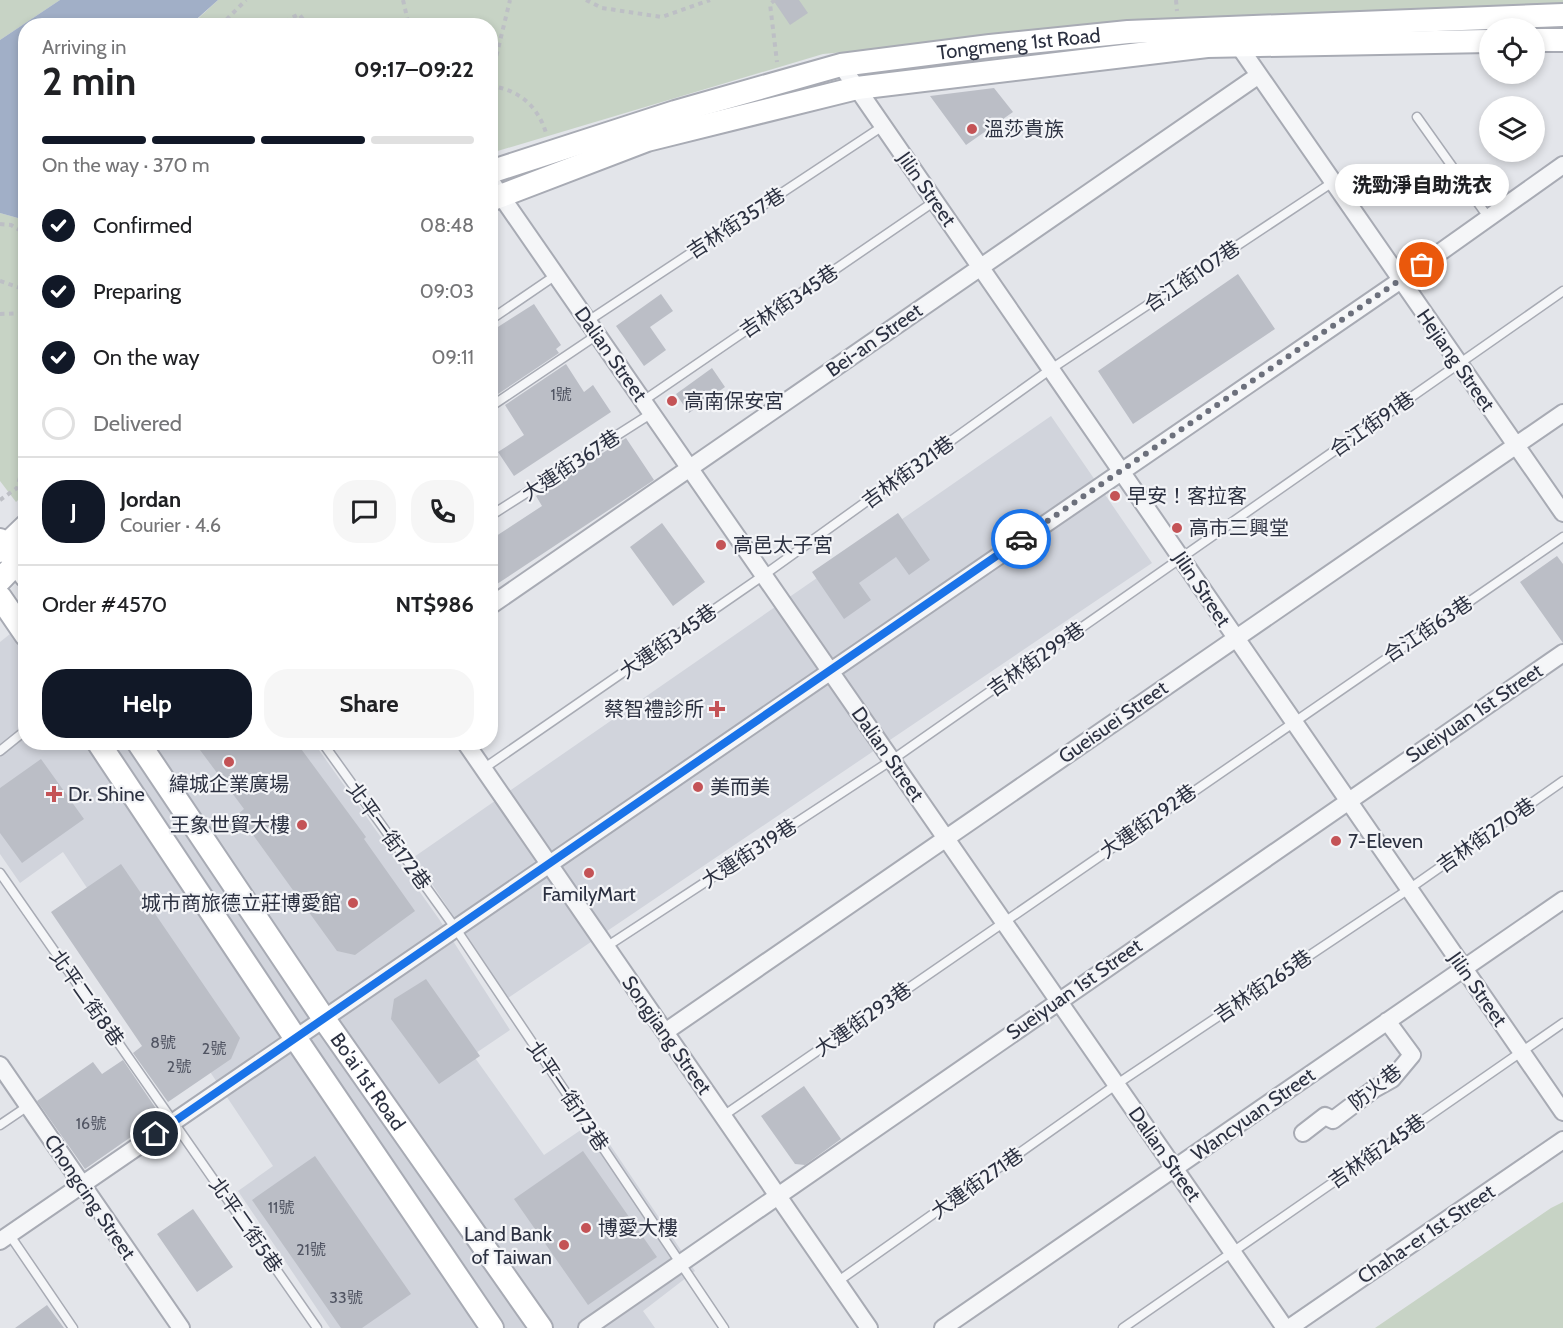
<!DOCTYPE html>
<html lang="en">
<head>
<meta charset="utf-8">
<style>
	body { margin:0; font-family:Cabin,"Noto Sans TC",sans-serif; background:#f6f6f6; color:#202124; height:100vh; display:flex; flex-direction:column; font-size:22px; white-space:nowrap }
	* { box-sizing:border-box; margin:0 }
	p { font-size:20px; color:#757577 }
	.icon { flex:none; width:33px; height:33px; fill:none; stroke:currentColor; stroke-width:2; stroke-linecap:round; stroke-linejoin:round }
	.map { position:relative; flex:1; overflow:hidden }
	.details { position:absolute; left:18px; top:18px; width:480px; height:732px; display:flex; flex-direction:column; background:#fff; border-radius:24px; box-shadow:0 3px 9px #0003 }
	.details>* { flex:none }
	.fabs { position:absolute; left:1479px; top:18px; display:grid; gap:12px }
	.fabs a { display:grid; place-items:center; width:66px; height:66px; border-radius:50%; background:#fff; box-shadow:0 3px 9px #0003; font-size:30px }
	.pin { position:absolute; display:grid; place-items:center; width:51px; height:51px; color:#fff; margin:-26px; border:3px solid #fff; border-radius:50%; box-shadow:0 2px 6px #0007 }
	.courier { position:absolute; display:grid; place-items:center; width:60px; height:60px; margin:-30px; border:4px solid #1a73e8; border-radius:50%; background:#fff; color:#222; box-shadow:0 2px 8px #0007 }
	.bubble { position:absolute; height:42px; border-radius:21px; background:#fff; box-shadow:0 3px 9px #0003; font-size:20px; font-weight:800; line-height:42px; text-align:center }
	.headline em { font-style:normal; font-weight:800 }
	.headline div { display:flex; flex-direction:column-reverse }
	.headline { display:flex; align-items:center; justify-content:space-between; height:102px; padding:0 24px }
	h1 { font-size:39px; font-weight:800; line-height:45px }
	.bar { display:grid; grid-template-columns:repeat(4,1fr); gap:9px 6px; align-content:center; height:72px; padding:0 24px }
	.bar i { height:8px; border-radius:4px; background:#e0e0e0 }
	.bar .current { background:#111827 }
	.bar p { grid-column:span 4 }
	.line { display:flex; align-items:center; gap:15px; padding:0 24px; border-top:2px solid #e0e0e0 }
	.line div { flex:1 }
	.round { display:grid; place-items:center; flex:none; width:63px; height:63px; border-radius:24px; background:#f6f6f6 }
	ol { padding:0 24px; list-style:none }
	li { display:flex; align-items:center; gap:18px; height:66px }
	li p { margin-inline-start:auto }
	li .icon { padding:6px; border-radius:50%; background:#111827; color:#fff; stroke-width:4 }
	li:last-child { color:#757577 }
	li i { width:33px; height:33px; border:3px solid #e0e0e0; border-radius:50% }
	.action { display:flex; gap:12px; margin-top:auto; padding:12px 24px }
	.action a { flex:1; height:69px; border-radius:24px; background:#111827; color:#fff; font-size:24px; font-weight:800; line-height:69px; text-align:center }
	.action a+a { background:#f6f6f6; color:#202124 }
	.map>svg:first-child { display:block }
	.built { fill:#d1d4dc }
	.green { fill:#c7d3c5 }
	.water { fill:#a1afc7 }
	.building { fill:#bbbec6 }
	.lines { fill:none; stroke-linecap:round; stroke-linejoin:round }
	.lane-casing { stroke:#a8abb4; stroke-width:11 }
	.street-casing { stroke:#a8abb4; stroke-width:20 }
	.secondary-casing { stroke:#a8abb4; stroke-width:26 }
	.path { stroke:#bdbfc5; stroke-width:4; stroke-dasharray:4.5 4.5; stroke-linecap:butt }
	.lane { stroke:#f5f6f8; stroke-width:8 }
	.street { stroke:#f5f6f8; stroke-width:16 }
	.secondary { stroke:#fff; stroke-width:22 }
	.done { stroke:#6c707c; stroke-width:6; stroke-dasharray:0 10.8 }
	.route { stroke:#1a73e8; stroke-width:8 }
	.poi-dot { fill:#c45356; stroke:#f3f4f7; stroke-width:2 }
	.labels { text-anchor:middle; stroke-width:4.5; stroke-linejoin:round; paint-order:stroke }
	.number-label { font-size:16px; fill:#505462 }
	.street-label { font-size:20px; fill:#2c3141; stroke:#f3f4f7 }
	.poi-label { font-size:20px; fill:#2c3141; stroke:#f3f4f7; text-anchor:start }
</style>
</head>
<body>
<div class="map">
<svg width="1563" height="1328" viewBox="0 0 1563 1328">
	<rect width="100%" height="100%" fill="#e3e5ea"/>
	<!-- built -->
	<path class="built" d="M1051,416L1152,563L508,998L414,857Z
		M25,619L26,742L314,743L439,919L510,1030L473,1055L544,1155L594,1121L695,1271L643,1311L655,1328H330L238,1191L273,1166L63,852L20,883L0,854V642L20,626Z"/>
	<!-- green -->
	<path class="green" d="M0,0H60L0,40Z
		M218,0H1563V6L1037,34L823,54L491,153L490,26H190Z
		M0,213L25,220V493L16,502L0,481Z
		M1563,1202V1328H1375L1551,1208Z"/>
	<!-- water -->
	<path class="water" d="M60,0H218L190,25L26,26L25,220L0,213V40Z"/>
	<!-- building -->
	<path class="building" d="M773,0H799L808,13L790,25Z
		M994,88L1013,112L966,145L930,96Z
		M1238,274L1275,329L1133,424L1098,371Z
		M661,294L673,311L650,327L666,350L644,366L616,326Z
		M534,304L561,345L556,349L559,353L498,394L490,384V332Z
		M566,364L584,392L593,385L611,412L514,476L498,452L524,435L505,405Z
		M712,368L725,387L689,413L676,394Z
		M626,438L654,480L497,584L490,575V540L542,506L536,496Z
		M898,513L930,560L909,575L896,557L859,583L871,600L844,619L812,572Z
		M662,523L705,582L673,606L630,547Z
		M1557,556L1563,564V643L1520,582Z
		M194,742H296L366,837L364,839L415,911L355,955L337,951L238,814L244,809Z
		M41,759L84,819L22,863L0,833V788Z
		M121,864L240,1038L231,1059L168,1102L133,1053L142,1046L51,912Z
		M426,979L480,1056L439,1084L391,1019L394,999Z
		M123,1060L157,1110L154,1112L158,1118L85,1169L37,1101L93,1062L102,1074Z
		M804,1086L841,1139L805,1165L795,1164L761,1116Z
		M583,1151L657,1257L588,1305L514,1199Z
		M315,1156L411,1294L362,1328H341L252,1200Z
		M193,1209L233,1267L197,1292L157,1234Z
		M47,1305L64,1328H15Z"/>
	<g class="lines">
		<!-- lane casing -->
		<g class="lane-casing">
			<path id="lane" d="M1417,117L1488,217
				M490,320L556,275
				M588,321L883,126
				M643,401L935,201
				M490,407L597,335
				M490,516L652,413
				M322,742L456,929L724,1328
				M0,751L26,730
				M483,769L764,575L1051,369L1333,182
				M0,873L317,1328
				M606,947L892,760L1563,291
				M723,1116L1563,537
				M0,1125L28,1106
				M9,1234L73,1328
				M837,1282L1117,1084L1409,889L1563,781
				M1123,1328L1563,1023"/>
		</g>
		<!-- street casing -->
		<g class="street-casing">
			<path id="street" d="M1234,39L1563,513
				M841,65L1563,1112
				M490,180L1285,1328
				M490,606L1259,75
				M465,742L869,1328
				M665,1032L1563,413
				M0,1065L181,1328
				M1303,1133L1325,1116L1333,1120L1374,1089L1392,1079L1412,1055L1387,1021
				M0,1241L1401,280L1563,165
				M587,1328L1563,653
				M943,1328L1563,900
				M1289,1328L1563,1140"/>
		</g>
		<!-- secondary casing -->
		<g class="secondary-casing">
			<g id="secondary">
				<path d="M1534,40H1563"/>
				<path id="s1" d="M490,172L675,112L841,65L990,46L1128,32L1563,15"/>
				<path d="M490,200L647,140L857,88L1207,46L1490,41"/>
				<path d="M0,540L26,576"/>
				<path d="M0,551L26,526"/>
				<path d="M0,580L26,553"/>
				<path d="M0,597L26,635"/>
				<path d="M98,742L296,1039L492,1328"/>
				<path id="s2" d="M138,742L324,1019L541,1328"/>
			</g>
		</g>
		<!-- path -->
		<path class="path" d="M403,0L409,26
			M586,0L602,8L662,17L710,0
			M775,0L770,4L777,62
			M1176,0L1177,11
			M220,26L246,0
			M277,26L299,14L308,26
			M490,82L510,0
			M490,86C518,89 538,106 546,133
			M0,224L11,225L26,234
			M0,281L26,290
			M0,314L26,313
			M26,365L22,368L26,382
			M0,500L17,488L26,456"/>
		<!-- lane -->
		<use href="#lane" class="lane"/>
		<!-- street -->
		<use href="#street" class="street"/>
		<!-- secondary -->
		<use href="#secondary" class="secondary"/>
	</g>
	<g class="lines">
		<!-- done -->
		<path class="done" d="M1021,539L1422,265"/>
		<!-- route -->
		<path class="route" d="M156,1134L1021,539"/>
	</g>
	<!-- markers -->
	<g class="poi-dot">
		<circle cx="972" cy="129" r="6"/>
		<circle cx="672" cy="401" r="6"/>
		<circle cx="1115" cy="496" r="6"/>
		<circle cx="1177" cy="528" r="6"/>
		<circle cx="721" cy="545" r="6"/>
		<path d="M714 700h6v6h6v6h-6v6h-6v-6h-6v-6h6z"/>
		<circle cx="229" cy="762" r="6"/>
		<circle cx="698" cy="787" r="6"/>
		<path d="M51 785h6v6h6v6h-6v6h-6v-6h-6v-6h6z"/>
		<circle cx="302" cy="825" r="6"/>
		<circle cx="1336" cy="841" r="6"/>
		<circle cx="589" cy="873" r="6"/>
		<circle cx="353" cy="903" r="6"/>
		<circle cx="586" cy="1228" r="6"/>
		<circle cx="564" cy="1245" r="6"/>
	</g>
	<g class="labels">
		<!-- number labels -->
		<g class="number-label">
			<text x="561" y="400">1號</text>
			<text x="163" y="1048">8號</text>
			<text x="214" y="1054">2號</text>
			<text x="179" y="1072">2號</text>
			<text x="91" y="1129">16號</text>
			<text x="281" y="1213">11號</text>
			<text x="311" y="1255">21號</text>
			<text x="346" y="1303">33號</text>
		</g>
		<!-- street labels -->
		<g class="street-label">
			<text dy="7" stroke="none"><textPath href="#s1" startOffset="546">Tongmeng 1st Road</textPath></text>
			<text transform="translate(927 189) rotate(55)" y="7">Jilin Street</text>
			<text transform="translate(736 223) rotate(-33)" y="7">吉林街357巷</text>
			<text transform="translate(1192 276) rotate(-34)" y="7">合江街107巷</text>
			<text transform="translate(789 301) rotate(-34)" y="7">吉林街345巷</text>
			<text transform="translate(874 340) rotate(-35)" y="7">Bei-an Street</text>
			<text transform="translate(611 354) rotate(55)" y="7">Dalian Street</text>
			<text transform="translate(1456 360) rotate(55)" y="7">Hejiang Street</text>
			<text transform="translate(1372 424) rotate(-35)" y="7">合江街91巷</text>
			<text transform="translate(571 465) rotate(-33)" y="7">大連街367巷</text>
			<text transform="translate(908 472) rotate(-36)" y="7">吉林街321巷</text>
			<text transform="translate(1202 589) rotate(56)" y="7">Jilin Street</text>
			<text transform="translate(1428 629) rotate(-34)" y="7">合江街63巷</text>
			<text transform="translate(668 641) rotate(-35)" y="7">大連街345巷</text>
			<text transform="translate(1036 659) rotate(-35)" y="7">吉林街299巷</text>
			<text transform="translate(1474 713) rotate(-34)" y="7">Sueiyuan 1st Street</text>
			<text transform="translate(1113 722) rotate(-35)" y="7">Gueisuei Street</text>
			<text transform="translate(888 754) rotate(55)" y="7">Dalian Street</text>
			<text transform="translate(1148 821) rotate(-35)" y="7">大連街292巷</text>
			<text transform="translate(1486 835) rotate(-35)" y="7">吉林街270巷</text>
			<text transform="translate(389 836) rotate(54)" y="7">北平一街172巷</text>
			<text transform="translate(749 853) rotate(-33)" y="7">大連街319巷</text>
			<text transform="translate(1263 986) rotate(-34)" y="7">吉林街265巷</text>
			<text transform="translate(1074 989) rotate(-35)" y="7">Sueiyuan 1st Street</text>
			<text transform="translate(1478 989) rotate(55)" y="7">Jilin Street</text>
			<text transform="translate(87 998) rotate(55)" y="7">北平二街8巷</text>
			<text transform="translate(863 1019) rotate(-35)" y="7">大連街293巷</text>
			<text transform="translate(667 1035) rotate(55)" y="7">Songjiang Street</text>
			<text dy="7" stroke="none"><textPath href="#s2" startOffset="410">Bo'ai 1st Road</textPath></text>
			<text transform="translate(1375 1087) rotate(-38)" y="7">防火巷</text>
			<text transform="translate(568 1096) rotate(56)" y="7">北平一街173巷</text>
			<text transform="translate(1253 1114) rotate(-35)" y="7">Wancyuan Street</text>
			<text transform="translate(1377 1151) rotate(-35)" y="7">吉林街245巷</text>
			<text transform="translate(1165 1154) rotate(55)" y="7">Dalian Street</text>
			<text transform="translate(977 1183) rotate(-35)" y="7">大連街271巷</text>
			<text transform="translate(90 1197) rotate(56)" y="7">Chongcing Street</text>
			<text transform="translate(246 1225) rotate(55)" y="7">北平二街5巷</text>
			<text transform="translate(1426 1234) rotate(-34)" y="7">Chaha-er 1st Street</text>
		</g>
		<!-- poi labels -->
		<g class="poi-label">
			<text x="984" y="136">溫莎貴族</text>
			<text x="684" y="408">高南保安宮</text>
			<text x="1127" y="503">早安！客拉客</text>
			<text x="1189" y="535">高市三興堂</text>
			<text x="733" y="552">高邑太子宮</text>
			<text x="704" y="716" text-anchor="end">蔡智禮診所</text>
			<text x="229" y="791" text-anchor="middle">緯城企業廣場</text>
			<text x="710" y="794">美而美</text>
			<text x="68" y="801">Dr. Shine</text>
			<text x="290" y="832" text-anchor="end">王象世貿大樓</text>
			<text x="1348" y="848">7-Eleven</text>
			<text x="589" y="901" text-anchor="middle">FamilyMart</text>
			<text x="341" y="910" text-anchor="end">城市商旅德立莊博愛館</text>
			<text x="598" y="1235">博愛大樓</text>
			<text x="552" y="1241" text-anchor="end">Land Bank<tspan x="552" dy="23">of Taiwan</tspan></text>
		</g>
	</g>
</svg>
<div class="fabs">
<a><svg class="icon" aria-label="locate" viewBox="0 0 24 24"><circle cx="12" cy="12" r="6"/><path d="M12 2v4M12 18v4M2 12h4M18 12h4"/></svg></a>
<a><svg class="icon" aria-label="layers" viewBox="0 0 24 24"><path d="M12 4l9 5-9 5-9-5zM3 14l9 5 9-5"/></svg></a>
</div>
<div class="pin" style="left:1422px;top:265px;background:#ea580c"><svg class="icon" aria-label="bag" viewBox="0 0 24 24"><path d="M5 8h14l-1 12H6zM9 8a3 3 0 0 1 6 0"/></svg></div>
<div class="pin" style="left:156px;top:1134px;background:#1f2937"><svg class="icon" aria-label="home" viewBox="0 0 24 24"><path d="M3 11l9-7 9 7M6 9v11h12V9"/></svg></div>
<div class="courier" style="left:1021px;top:539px"><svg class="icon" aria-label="car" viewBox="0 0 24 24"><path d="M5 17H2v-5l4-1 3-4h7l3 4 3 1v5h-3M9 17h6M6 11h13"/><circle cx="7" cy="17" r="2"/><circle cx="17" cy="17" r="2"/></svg></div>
<div class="bubble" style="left:1335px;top:164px;width:174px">洗勁淨自助洗衣</div>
<section class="details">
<div class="headline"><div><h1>2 min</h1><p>Arriving in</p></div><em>09:17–09:22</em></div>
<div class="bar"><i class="current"></i><i class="current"></i><i class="current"></i><i></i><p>On the way · 370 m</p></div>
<ol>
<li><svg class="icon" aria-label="check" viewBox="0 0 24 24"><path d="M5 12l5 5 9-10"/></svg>Confirmed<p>08:48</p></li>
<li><svg class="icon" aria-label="check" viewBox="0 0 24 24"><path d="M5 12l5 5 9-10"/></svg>Preparing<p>09:03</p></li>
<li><svg class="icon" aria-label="check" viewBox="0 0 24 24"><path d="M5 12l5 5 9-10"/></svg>On the way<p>09:11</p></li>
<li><i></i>Delivered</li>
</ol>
<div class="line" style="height:108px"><b class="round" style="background:#111827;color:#fff">J</b><div><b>Jordan</b><p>Courier · 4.6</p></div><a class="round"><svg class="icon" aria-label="chat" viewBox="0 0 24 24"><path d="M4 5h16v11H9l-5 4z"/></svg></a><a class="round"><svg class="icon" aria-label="phone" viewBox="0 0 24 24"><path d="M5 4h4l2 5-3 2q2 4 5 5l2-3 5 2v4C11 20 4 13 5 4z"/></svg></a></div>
<div class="line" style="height:78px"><div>Order #4570</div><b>NT$986</b></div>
<div class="action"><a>Help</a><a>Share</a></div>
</section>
</div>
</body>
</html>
